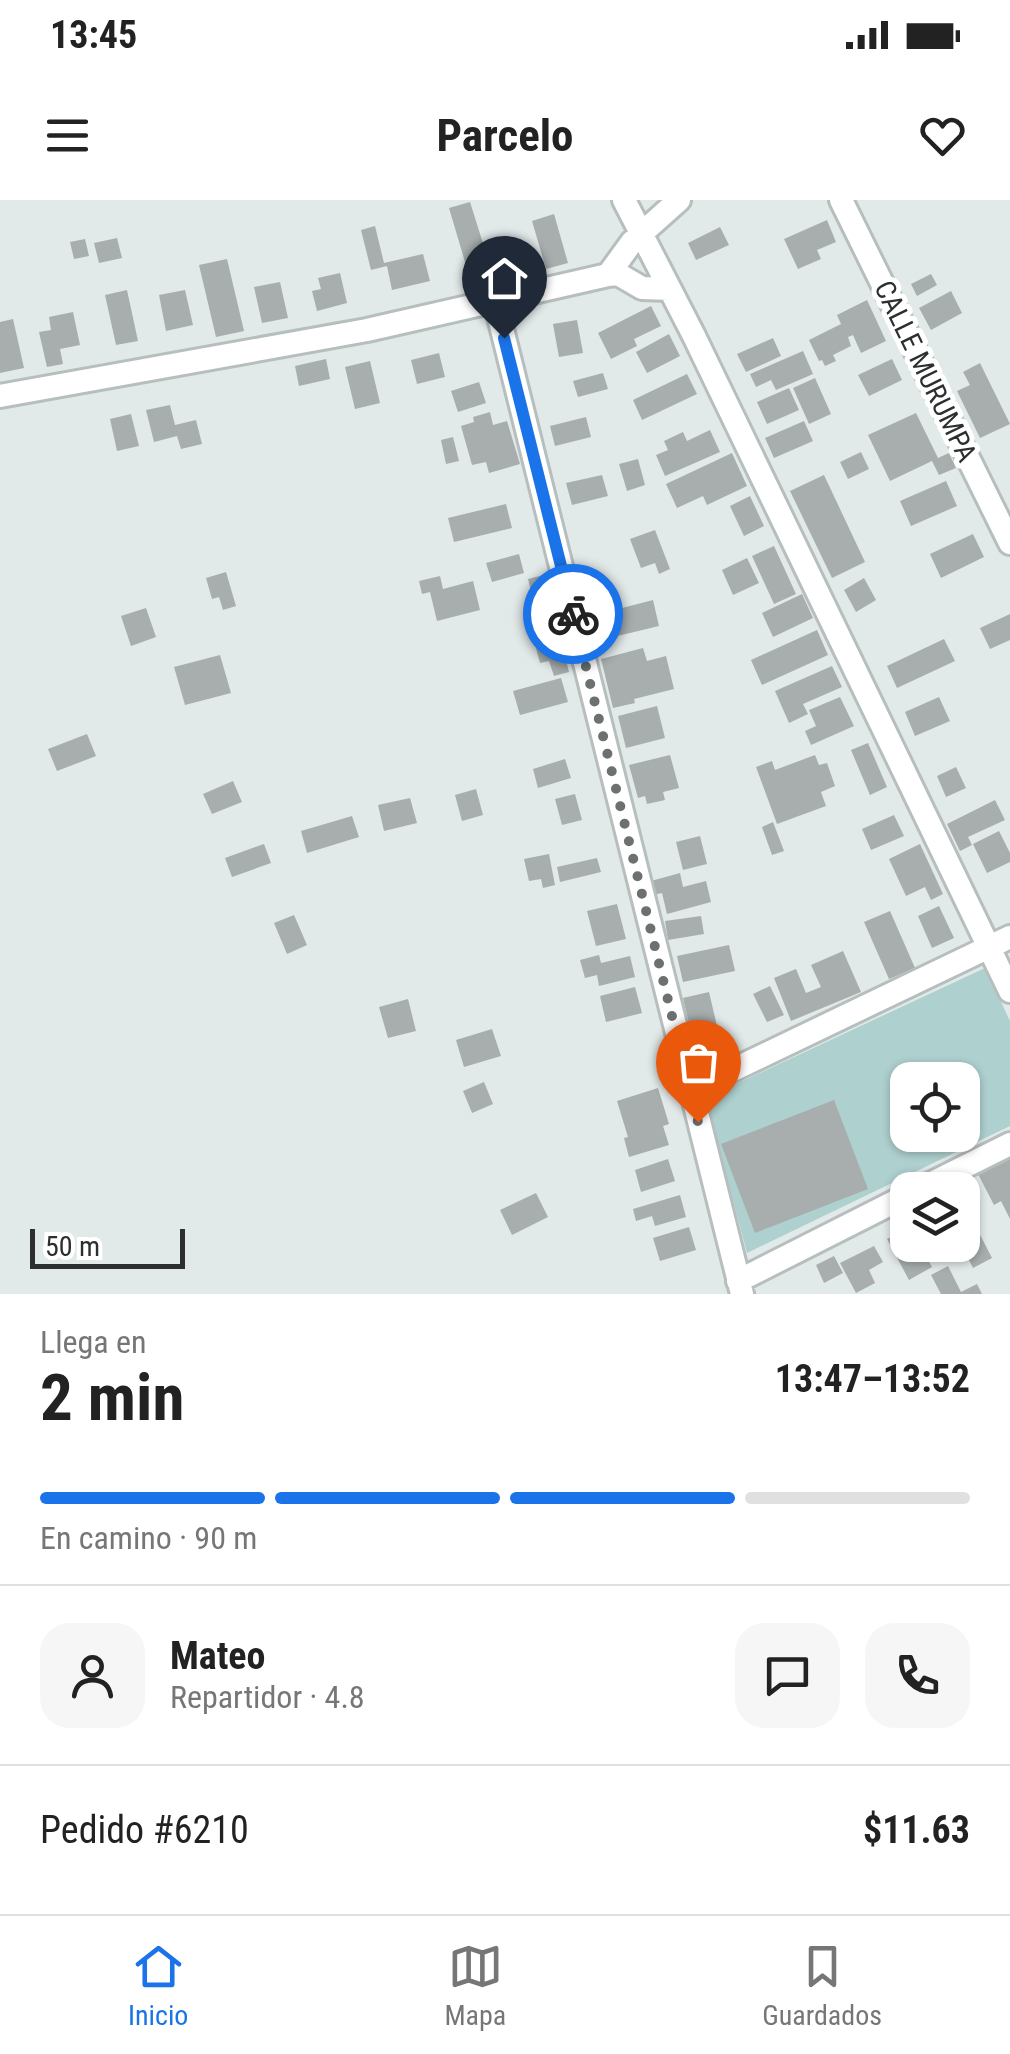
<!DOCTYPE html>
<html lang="es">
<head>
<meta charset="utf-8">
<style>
	body { margin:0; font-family:"Roboto Condensed",sans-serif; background:#f6f6f6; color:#222; height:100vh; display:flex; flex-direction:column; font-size:38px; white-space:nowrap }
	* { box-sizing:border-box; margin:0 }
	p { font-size:32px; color:#767676 }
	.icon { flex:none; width:55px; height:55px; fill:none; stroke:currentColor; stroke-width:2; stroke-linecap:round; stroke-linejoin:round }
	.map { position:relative; height:1094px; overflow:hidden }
	.panel { display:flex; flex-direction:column; background:#fff; flex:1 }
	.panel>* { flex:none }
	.controls { position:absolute; left:890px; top:862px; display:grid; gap:20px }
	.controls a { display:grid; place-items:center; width:90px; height:90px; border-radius:20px; background:#fff; box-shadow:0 2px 8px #0004; font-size:50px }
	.scale { position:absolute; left:30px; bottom:25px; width:155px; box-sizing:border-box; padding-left:10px; border:5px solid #2d2f2f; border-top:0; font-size:28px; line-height:35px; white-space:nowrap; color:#2d2f2f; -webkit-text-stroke:8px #fff; paint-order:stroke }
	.pin { position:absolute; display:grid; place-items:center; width:85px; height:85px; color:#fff; margin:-102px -42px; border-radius:50% 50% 50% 0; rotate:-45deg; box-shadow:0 0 10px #0007 }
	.pin .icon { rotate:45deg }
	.courier { position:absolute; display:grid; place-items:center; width:100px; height:100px; margin:-50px; border:8px solid #1a73e8; border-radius:50%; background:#fff; color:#222; box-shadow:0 2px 12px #0007 }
	.head em { font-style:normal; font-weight:700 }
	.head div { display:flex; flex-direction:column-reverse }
	.head { display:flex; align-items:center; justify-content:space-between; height:170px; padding:0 40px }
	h1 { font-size:65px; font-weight:700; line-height:75px }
	.bar { display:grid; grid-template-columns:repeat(4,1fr); gap:15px 10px; align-content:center; height:120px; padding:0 40px }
	.bar i { height:12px; border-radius:8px; background:#e0e0e0 }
	.bar .selected { background:#1a73e8 }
	.bar p { grid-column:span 4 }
	.line { display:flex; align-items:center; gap:25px; padding:0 40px; border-top:2px solid #e0e0e0 }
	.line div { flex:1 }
	.round { display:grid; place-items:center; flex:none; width:105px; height:105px; border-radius:30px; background:#f6f6f6 }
	.status { display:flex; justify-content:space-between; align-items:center; height:70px; padding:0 50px; background:#fff; direction:ltr }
	.status svg { height:28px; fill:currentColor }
	header { display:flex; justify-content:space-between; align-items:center; height:130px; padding:0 40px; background:#fff; font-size:45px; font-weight:700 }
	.dock { display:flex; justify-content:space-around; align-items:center; height:140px; border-top:2px solid #e0e0e0; background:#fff; font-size:28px; color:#767676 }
	.dock a { display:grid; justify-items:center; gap:5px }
	.dock .selected { color:#1a73e8 }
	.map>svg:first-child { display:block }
	.green { fill:#aed0cf; fill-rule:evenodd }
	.building { fill:#a7aead }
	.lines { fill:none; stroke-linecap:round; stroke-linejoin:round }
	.street-casing { stroke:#b7bfbe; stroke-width:28 }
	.street { stroke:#fff; stroke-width:22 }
	.done { stroke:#6c7070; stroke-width:10; stroke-dasharray:0 18 }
	.route { stroke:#1a73e8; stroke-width:12 }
	.labels { text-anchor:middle; stroke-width:10; stroke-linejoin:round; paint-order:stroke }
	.street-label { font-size:28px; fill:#2d2f2f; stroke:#fff }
</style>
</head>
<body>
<div class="status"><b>13:45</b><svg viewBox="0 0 49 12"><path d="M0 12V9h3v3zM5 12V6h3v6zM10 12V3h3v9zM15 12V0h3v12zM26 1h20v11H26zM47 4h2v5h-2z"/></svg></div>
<header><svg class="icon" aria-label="menu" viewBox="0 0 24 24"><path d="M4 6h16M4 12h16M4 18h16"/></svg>Parcelo<svg class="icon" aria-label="heart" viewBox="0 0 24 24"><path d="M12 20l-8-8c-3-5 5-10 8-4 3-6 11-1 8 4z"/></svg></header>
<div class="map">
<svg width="1010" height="1094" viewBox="0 0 1010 1094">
	<rect width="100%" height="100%" fill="#e2e9e9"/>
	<!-- green -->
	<path class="green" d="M985,768L1010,821V926L747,1053L706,898ZM908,880H962V935H908Z"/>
	<!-- building -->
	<path class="building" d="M470,2L487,56L465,62L449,8Z
		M554,14L568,63L546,69L532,21Z
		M827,20L836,42L817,50L821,59L798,69L784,39Z
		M375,26L384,63L423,54L430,81L392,90L387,66L371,70L361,30Z
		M720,27L729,45L696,60L688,43Z
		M117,38L122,58L99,63L94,43Z
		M85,39L89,56L74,59L70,42Z
		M507,58H512L519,65L517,74L512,76L476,87L464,80V75L471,69Z
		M227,59L244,131L216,137L199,65Z
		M340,73L347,103L317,111L312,91L321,89L318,78Z
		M931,74L937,85L917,96L911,84Z
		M280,82L288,118L262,123L254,87Z
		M127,90L138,141L116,145L105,95Z
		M185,90L193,125L166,131L159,95Z
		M951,91L962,113L931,130L919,108Z
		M867,100L886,141L861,153L853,135L848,137L851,146L833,155L836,161L825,166L822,160L819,161L809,140L841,124L837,115Z
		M651,106L661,126L634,139L637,146L611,159L598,133Z
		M73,112L80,145L60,149L63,164L47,167L39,132L51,130L49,117Z
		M13,119L24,168L0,173V122Z
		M577,120L583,153L559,157L553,124Z
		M669,134L680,156L647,173L636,152Z
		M773,138L781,156L746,172L737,154Z
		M803,151L813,174L776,190L771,180L756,187L750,174Z
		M439,153L445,177L417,184L411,160Z
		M326,159L330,179L299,186L295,166Z
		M892,159L902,180L869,196L858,175Z
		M370,161L380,203L355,209L345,167Z
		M980,163L1010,224L980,238L957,191L970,185L963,172Z
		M603,173L608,189L578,197L573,181Z
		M687,174L697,194L642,220L633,200Z
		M815,178L831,214L809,224L793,188Z
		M479,182L486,203L458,212L451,191Z
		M789,188L799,210L767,224L757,202Z
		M170,205L175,225L196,220L202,244L181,249L177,236L154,242L146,210Z
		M490,212L493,225L507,221L520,264L489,273L486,262L472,265L461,226L474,222L473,217Z
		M916,213L938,258L949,253L956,268L939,275L932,261L890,281L868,235Z
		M131,214L139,246L117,251L110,219Z
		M586,217L591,237L555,246L550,226Z
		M804,221L813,241L774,258L765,238Z
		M710,230L720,252L665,276L656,255L668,250L664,241L683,232L687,241Z
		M453,237L459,261L446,264L441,240Z
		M861,252L869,269L848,279L840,262Z
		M732,253L747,286L707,305L703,296L677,308L666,284Z
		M638,259L645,285L627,291L619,264Z
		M602,275L608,296L572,305L566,283Z
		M824,275L865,362L832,378L790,291Z
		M946,281L957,306L911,326L900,301Z
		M750,296L764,326L744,336L730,306Z
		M506,304L512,328L454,342L448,318Z
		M655,330L670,369L659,374L655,363L641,368L630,339Z
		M973,334L984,357L941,378L930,354Z
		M774,346L796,394L774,404L752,356Z
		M519,354L524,373L492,382L486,363Z
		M747,358L759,383L733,395L722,370Z
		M226,372L236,406L223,410L219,397L212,399L206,378Z
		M543,375L552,411L537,415L528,379Z
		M440,376L443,389L473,381L480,410L437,421L430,392L422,394L419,381Z
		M864,378L876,400L856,412L844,390Z
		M802,394L813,418L773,437L762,413Z
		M653,400L659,426L605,439L599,414Z
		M146,408L156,437L131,446L121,416Z
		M1010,414V440L990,449L980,428Z
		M557,423L569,472L554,476L549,461L540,463L531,430Z
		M817,430L828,455L762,485L751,460Z
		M944,439L955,461L897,488L887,466Z
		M643,448L647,461L666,456L674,489L634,499L635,503L613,508L601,459Z
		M220,455L231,493L185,505L174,467Z
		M832,466L842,487L803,504L808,514L789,523L775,491Z
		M561,478L568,502L520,515L513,491Z
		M840,497L854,526L811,545L805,531L816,526L809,510Z
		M939,497L950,521L915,536L905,512Z
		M657,506L665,538L626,548L618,516Z
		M87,534L96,556L57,571L48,549Z
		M868,543L887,587L870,595L851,550Z
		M670,555L679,588L663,592L665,600L647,604L645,596L638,598L629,565Z
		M815,555L819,565L827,563L835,586L821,592L826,606L777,624L756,567L772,561L775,570Z
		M565,559L571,578L538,588L533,569Z
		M956,567L966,588L946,597L937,576Z
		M233,581L242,602L212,614L203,594Z
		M476,589L483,615L462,621L455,595Z
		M575,594L582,620L562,625L555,599Z
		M410,598L417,623L384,631L378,605Z
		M995,600L1005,620L968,637L972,645L960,651L947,624Z
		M894,615L904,636L871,650L862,629Z
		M352,616L359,637L307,653L301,631Z
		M773,622L784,651L772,655L762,627Z
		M999,631L1010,653V662L987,673L973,644Z
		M700,636L707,664L683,670L676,642Z
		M264,644L271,663L232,677L225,658Z
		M920,644L943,694L931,700L925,687L906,696L889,659Z
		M549,654L555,685L543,688L541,679L529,681L524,659Z
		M597,658L601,672L560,682L557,667Z
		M680,673L683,687L706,681L711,702L667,714L662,693L654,695L651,681Z
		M617,704L626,739L596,746L587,711Z
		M939,706L954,738L932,748L918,716Z
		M890,711L915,768L889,779L864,722Z
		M294,715L307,745L287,754L274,723Z
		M701,716L704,734L668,740L665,721Z
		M729,745L735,771L683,782L677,756Z
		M843,751L861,792L791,821L774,778L796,769L806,793L821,787L811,765Z
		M599,755L601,763L630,756L635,777L599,786L597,775L585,778L580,760Z
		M770,786L784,815L767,822L753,794Z
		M635,787L642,813L606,822L600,796Z
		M709,792L717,826L691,833L683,798Z
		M408,799L416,831L388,838L379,807Z
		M492,829L501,856L464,867L456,840Z
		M484,882L493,904L472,913L463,891Z
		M658,888L669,924L663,926L669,945L629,957L624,938L628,937L617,901Z
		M834,900L868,989L755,1033L721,944Z
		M668,959L675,981L641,992L635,970Z
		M1010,959V1019L1001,1001L994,1005L978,974Z
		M536,993L548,1017L512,1035L500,1010Z
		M680,995L686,1017L655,1026L652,1016L636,1021L633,1009Z
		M689,1027L696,1050L660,1061L653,1038Z
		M976,1027L992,1058L973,1068L962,1046V1034Z
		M908,1028V1045H920L932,1067L909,1080L887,1039Z
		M874,1046L883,1062L869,1070L875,1083L856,1093L840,1063Z
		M834,1056L843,1073L824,1083L816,1065Z
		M948,1066L961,1092L977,1084L982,1094H941L931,1075Z"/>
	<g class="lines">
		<!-- street casing -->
		<g class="street-casing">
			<path id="street" d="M624,0L694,136L1010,791
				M841,0L1010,343
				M608,75L632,42L679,0
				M495,101L742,1094
				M0,196L367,130L608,75L618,74L642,88L669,89
				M691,890L1010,737
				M918,990L1010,944
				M738,1081L908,995"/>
		</g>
		<!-- street -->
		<use href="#street" class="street"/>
	</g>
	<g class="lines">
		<!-- done -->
		<path class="done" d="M573,414L698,922"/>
		<!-- route -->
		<path class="route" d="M504,138L573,414"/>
	</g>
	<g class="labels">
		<!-- street labels -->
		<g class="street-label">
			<text transform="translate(926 171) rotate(64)" y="10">CALLE MURUMPA</text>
		</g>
	</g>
</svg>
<div class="controls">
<a><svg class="icon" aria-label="locate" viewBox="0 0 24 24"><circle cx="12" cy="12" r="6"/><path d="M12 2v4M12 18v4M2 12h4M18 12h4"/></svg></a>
<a><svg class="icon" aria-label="layers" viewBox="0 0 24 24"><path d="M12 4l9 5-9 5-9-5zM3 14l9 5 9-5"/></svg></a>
</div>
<div class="scale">50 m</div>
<div class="pin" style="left:698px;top:922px;background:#ea580c"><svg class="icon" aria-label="bag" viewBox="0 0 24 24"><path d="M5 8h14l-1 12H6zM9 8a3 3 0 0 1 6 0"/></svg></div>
<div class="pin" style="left:504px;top:138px;background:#1f2937"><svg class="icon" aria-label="home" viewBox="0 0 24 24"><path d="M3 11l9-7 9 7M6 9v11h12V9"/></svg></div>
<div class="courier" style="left:573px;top:414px"><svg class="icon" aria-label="bike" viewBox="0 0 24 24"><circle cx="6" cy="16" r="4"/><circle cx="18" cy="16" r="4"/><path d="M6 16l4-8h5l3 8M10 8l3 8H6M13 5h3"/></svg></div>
</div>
<section class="panel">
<div class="head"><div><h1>2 min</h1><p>Llega en</p></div><em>13:47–13:52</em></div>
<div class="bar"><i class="selected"></i><i class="selected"></i><i class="selected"></i><i></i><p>En camino · 90 m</p></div>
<div class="line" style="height:180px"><a class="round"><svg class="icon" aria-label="person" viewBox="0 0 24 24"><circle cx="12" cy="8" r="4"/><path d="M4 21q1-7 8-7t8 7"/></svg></a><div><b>Mateo</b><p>Repartidor · 4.8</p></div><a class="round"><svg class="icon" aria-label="chat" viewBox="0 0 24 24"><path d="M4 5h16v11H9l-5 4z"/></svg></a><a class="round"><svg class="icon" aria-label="phone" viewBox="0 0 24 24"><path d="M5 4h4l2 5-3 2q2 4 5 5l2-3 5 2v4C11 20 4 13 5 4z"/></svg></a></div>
<div class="line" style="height:130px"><div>Pedido #6210</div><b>$11.63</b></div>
</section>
<nav class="dock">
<a class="selected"><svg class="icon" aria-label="home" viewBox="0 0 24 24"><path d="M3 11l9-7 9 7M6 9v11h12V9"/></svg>Inicio</a>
<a><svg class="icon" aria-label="map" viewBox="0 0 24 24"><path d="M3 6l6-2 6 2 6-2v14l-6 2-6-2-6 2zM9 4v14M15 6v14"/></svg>Mapa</a>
<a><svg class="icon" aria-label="saved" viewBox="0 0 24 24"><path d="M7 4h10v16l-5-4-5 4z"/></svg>Guardados</a>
</nav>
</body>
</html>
